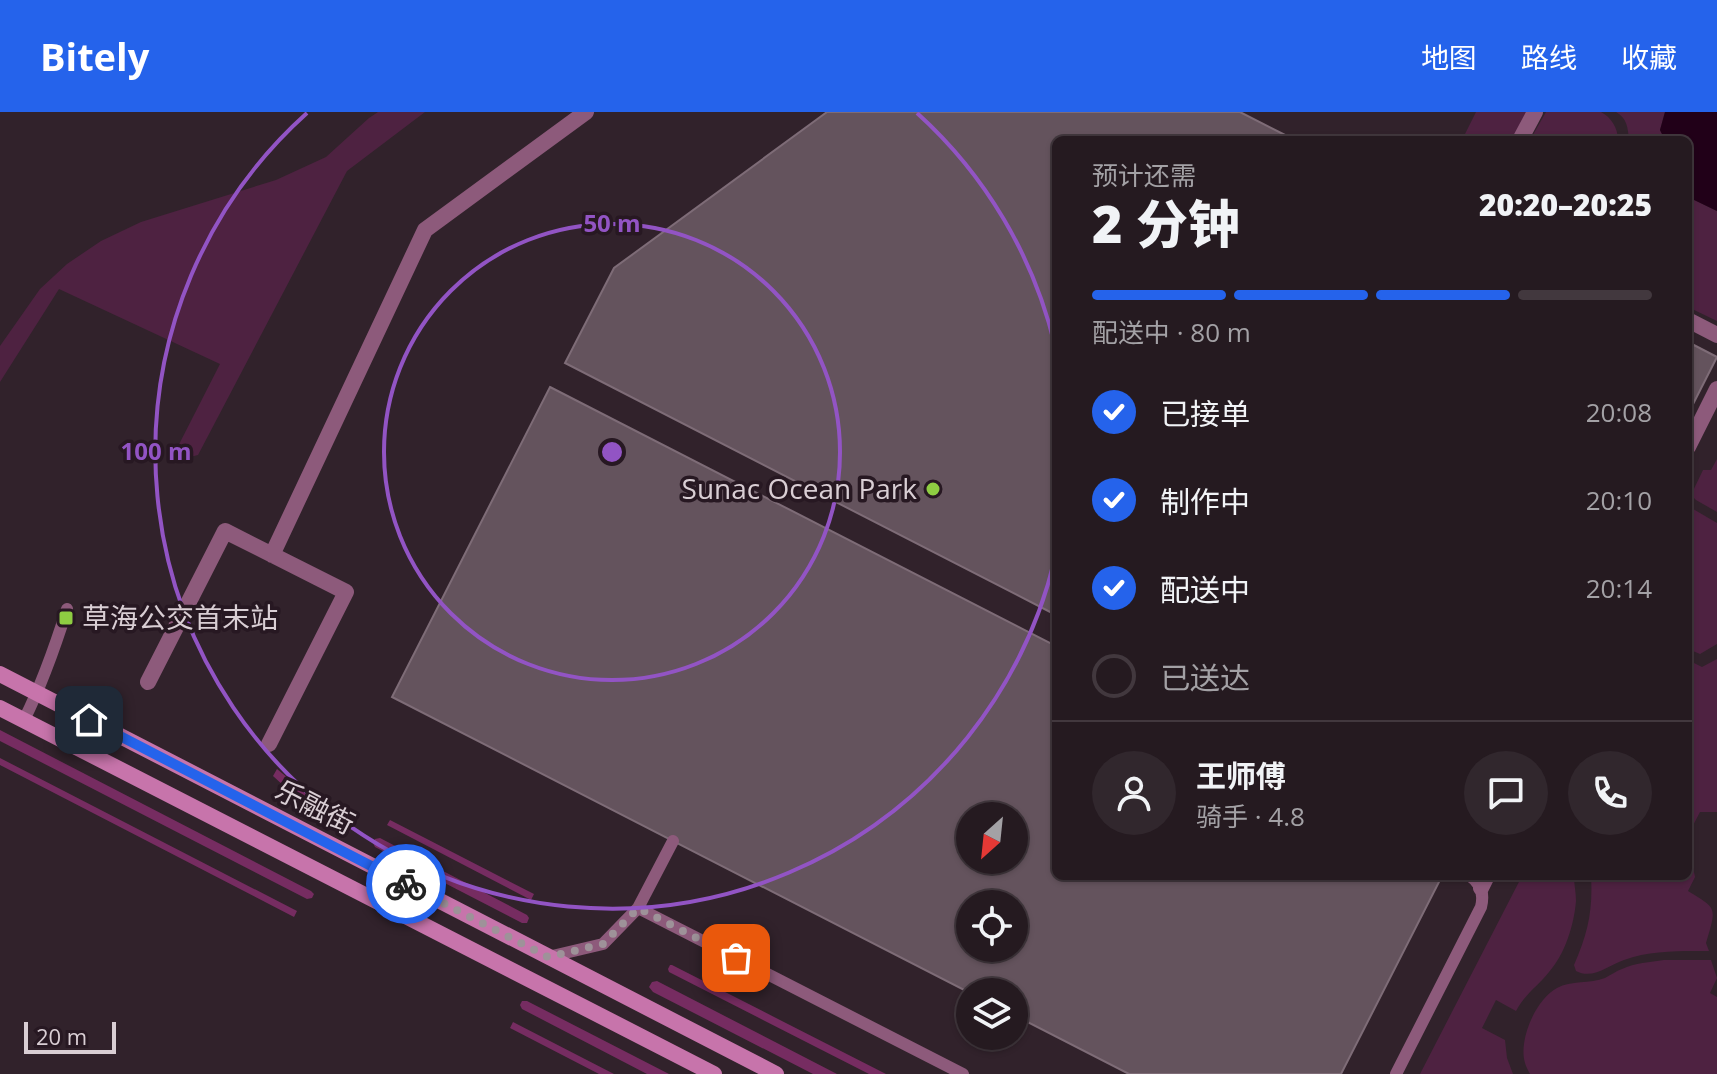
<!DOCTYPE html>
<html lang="zh">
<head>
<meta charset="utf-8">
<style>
	body { margin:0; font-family:"Open Sans","Noto Sans SC",sans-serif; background:#31272d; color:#f1f3f6; height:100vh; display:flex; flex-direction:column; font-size:30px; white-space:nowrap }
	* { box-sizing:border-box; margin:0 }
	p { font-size:26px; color:#a3a1a5 }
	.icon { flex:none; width:44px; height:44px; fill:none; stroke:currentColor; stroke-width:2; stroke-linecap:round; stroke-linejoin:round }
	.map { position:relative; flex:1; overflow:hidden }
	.sheet { position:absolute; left:1052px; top:24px; width:640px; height:744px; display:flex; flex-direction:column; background:#251a20; border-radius:12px; box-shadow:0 2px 6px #0004,0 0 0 2px #42383e }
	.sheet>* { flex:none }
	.needle { width:52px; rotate:207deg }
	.controls { position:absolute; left:956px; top:690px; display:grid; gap:16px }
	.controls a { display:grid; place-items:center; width:72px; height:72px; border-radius:50%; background:#251a20; box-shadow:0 2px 6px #0004,0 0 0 2px #42383e; font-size:40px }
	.scale { position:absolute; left:24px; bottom:20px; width:92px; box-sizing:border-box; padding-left:8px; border:4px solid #d9ced4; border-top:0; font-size:22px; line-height:28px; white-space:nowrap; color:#d9ced4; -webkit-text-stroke:6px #271822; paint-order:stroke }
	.pin { position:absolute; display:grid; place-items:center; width:68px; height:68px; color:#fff; margin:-34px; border-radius:16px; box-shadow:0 4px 12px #0006 }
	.courier { position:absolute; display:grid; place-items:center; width:80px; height:80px; margin:-40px; border:6px solid #2563eb; border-radius:50%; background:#fff; color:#222; box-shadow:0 2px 10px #0007 }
	.summary em { font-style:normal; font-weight:800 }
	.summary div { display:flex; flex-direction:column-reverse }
	.summary { display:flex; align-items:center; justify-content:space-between; height:136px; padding:0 40px }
	h1 { font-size:52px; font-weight:800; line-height:60px }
	.bar { display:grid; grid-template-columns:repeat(4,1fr); gap:12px 8px; align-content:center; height:96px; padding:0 40px }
	.bar i { height:10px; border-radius:6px; background:#42383e }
	.bar .on { background:#2563eb }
	.bar p { grid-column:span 4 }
	.line { display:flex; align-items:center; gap:20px; padding:0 40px; border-top:2px solid #42383e }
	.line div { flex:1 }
	.round { display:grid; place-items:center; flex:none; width:84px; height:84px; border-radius:42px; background:#31272d }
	ol { padding:0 40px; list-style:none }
	li { display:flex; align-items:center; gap:24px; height:88px }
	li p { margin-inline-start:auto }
	li .icon { padding:8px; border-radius:50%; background:#2563eb; color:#fff; stroke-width:4 }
	li:last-child { color:#a3a1a5 }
	li i { width:44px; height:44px; border:4px solid #42383e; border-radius:50% }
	header { display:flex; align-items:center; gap:48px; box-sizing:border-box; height:112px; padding:0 40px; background:#2563eb; color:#fff }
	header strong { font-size:38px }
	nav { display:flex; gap:44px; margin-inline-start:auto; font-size:28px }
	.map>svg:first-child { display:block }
	.green { fill:#4e2241 }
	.forest { fill:#762c61 }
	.water { fill:#210018 }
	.building { fill:#64535d; stroke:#7e6c77; stroke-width:2; fill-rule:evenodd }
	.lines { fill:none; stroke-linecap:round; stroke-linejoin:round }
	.lane { stroke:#8d5a7b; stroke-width:12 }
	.street { stroke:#8d5a7b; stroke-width:16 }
	.secondary { stroke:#c774ab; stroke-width:16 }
	.done { stroke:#9e9299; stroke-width:8; stroke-dasharray:0 14.4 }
	.route { stroke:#2563eb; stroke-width:10 }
	.ring { fill:none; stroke:#9254c4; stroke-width:4 }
	.poi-dot { fill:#8ecd42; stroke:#271822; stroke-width:3 }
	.labels { text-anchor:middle; stroke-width:7; stroke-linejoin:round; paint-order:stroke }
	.poi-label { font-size:28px; fill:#d9ced4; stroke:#271822; text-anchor:end }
	.street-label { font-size:28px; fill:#d9ced4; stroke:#271822 }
	.centre { fill:#9254c4; stroke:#271822; stroke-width:4 }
	.ring-label { font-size:24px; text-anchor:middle; font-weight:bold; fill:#9254c4; stroke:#271822; stroke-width:7; stroke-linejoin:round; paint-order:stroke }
</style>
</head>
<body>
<header>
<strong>Bitely</strong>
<nav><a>地图</a><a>路线</a><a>收藏</a></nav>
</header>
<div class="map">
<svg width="1717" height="962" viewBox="0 0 1717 962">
	<rect width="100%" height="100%" fill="#31222b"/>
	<!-- green -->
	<path class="green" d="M378,0H425L347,59L198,343L170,350L220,252L59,177L0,270V234L40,177L67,152L101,129L141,110L276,68L326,45L369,6Z
		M1476,0H1527L1512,28H1462Z
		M1546,0H1601C1611,5 1618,16 1618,28H1530Z
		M1616,0H1665L1660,18L1665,28H1629C1628,16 1627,6 1616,0Z
		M1688,85L1717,99V209L1688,195Z
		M1717,347V400L1696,388L1691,383L1703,358H1711Z
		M1688,394L1717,411V532L1700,542L1688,537L1693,524L1688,522Z
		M1717,547V700H1700L1688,723V548L1702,555Z
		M1688,731L1695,765L1688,779C1717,797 1717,794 1706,831L1709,839C1681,839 1651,838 1624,848C1609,853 1593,868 1576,859L1574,853C1588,821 1593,798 1591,764H1688Z
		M1522,764H1574C1574,772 1576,781 1576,789C1574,813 1565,842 1549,860C1538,874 1525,882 1516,899L1496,888L1482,916L1505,928L1507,946L1513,962H1420Z
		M1664,848H1711L1717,866L1710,881L1717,885V962H1530C1528,958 1526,955 1525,951C1518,928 1536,887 1557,876C1571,868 1590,872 1605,866C1611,863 1616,859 1622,857C1635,851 1650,850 1664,848Z"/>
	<!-- forest -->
	<path class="forest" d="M0,618L311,779L314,782L312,786L307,787L0,629Z
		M0,646L297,799L294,805L0,653Z
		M277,657L324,696L350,710L352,714L349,720H344L318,705L273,664Z
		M390,708L534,782L531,788L387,713Z
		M380,726L527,803L529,806L527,811H522L375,735L373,731L375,727Z
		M670,853H672L886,962H869L669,860L668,857Z
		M657,869L837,962H813L653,880L649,875L652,870Z
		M522,889H527L669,962H647L522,897L520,893Z
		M513,910L614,962H599L510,916Z"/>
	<!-- water -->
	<path class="water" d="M1665,0H1717V99L1688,85V28H1665L1660,18Z"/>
	<!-- building -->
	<path class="building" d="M827,0H1240L1295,28H1056V503L565,251L614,156Z
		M1688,230L1717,245L1688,302Z
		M550,275L1056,534V764H1432L1440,768L1341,962H1129L1014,903V880L970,881L392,585ZM970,704H1014V748H970ZM970,792H1014V836H970Z"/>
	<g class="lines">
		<!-- lane -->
		<path class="lane" d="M24,608C42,572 55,535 67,497
			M638,796L673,729
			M548,845L603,832L638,796L963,962
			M1396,962L1481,795C1484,783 1482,772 1470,764"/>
		<!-- street -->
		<path class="street" d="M1520,28L1535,0
			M1688,208L1717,223
			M1688,335L1717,277
			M272,443L425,118L586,0
			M148,570L225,419L346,480L269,632
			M1481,776L1487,764"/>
		<!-- secondary -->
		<path class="secondary" d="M0,562L776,962
			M0,596L714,962"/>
	</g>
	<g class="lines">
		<!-- done -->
		<path class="done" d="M406,772L548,845L603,832L638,796L736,846"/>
		<!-- route -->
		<path class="route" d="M89,608L406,772"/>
	</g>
	<!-- distance rings -->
	<g class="ring">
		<circle cx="612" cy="340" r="228"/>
		<path d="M1055 446A456 456 0 1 1 307 1M917 1A456 456 0 0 1 1055 234"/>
	</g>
	<!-- markers -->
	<g class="poi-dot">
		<circle cx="933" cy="377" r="8"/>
		<rect x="58" y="498" width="16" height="16" rx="4"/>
	</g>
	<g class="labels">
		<!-- poi labels -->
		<g class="poi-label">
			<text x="917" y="387">Sunac Ocean Park</text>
			<text x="82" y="516" text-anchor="start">草海公交首末站</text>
		</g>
		<!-- street labels -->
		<g class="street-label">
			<text transform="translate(315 695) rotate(27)" y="10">乐融街</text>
		</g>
	</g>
	<circle cx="612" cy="340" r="12" class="centre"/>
	<g class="ring-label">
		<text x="612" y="120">50 m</text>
		<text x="156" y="348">100 m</text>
	</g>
</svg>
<div class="controls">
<a><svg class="needle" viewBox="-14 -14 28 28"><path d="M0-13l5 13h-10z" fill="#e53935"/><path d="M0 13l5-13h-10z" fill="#a3a1a5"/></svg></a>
<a><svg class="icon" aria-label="locate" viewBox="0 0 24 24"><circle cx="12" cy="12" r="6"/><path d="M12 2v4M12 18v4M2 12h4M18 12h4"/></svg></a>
<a><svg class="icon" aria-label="layers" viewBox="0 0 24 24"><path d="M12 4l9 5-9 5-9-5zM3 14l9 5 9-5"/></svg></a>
</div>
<div class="scale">20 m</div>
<div class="pin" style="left:736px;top:846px;background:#ea580c"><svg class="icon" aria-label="bag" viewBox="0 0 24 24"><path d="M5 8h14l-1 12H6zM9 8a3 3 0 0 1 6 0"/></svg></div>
<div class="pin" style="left:89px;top:608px;background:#1f2937"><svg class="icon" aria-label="home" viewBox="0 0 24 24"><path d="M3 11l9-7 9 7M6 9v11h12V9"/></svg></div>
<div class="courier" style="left:406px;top:772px"><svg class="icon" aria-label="bike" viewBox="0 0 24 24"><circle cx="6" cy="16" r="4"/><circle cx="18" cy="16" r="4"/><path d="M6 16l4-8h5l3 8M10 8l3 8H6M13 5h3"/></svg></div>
<section class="sheet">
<div class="summary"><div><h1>2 分钟</h1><p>预计还需</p></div><em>20:20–20:25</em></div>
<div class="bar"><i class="on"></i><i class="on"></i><i class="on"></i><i></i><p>配送中 · 80 m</p></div>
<ol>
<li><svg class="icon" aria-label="check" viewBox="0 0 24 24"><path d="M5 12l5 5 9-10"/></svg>已接单<p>20:08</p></li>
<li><svg class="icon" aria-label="check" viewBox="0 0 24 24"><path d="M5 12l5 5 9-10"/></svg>制作中<p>20:10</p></li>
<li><svg class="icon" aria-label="check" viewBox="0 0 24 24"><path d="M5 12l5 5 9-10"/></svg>配送中<p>20:14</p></li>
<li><i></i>已送达</li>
</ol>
<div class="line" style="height:144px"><a class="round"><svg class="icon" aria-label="person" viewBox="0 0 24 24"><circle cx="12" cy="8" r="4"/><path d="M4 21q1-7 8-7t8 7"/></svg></a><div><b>王师傅</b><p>骑手 · 4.8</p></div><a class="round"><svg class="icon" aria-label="chat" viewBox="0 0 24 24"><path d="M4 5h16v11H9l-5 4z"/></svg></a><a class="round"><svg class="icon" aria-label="phone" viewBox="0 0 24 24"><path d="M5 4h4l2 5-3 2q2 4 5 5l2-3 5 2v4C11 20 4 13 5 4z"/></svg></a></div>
</section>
</div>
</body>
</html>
